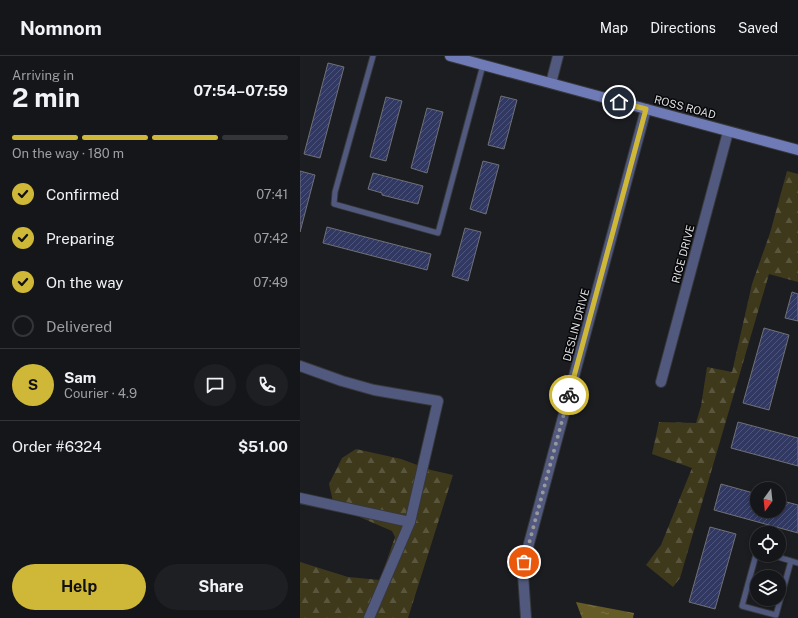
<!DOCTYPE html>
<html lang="en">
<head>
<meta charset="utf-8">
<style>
	body { margin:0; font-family:"Public Sans",sans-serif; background:#1e1f22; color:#f1f3f6; height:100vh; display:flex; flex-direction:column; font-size:15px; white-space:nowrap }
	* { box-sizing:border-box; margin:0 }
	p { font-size:13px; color:#9d9fa2 }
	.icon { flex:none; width:22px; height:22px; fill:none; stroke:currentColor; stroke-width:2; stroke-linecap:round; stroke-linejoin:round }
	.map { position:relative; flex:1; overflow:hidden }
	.details { display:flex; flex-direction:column; background:#151619; width:300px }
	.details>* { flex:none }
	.needle { width:26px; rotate:195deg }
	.tools { position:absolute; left:450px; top:426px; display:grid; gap:8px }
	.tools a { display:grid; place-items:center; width:36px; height:36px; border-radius:50%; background:#151619; box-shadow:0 2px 6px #0003,0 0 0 1px #343538; font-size:20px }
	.pin { position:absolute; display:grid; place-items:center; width:34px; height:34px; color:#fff; margin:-17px; border:2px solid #fff; border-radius:50%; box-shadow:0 1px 4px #0007 }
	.courier { position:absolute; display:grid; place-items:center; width:40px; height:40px; margin:-20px; border:3px solid #cfb837; border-radius:50%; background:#fff; color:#222; box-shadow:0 1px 5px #0007 }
	.summary em { font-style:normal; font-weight:700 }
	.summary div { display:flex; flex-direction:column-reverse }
	.summary { display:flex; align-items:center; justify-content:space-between; height:68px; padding:0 12px }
	h1 { font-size:26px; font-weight:700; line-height:30px }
	.bar { display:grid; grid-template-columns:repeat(4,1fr); gap:6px 4px; align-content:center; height:48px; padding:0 12px }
	.bar i { height:5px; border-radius:3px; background:#343538 }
	.bar .selected { background:#cfb837 }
	.bar p { grid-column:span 4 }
	.line { display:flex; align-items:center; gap:10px; padding:0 12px; border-top:1px solid #343538 }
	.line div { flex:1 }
	.round { display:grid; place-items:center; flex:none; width:42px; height:42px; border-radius:21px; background:#1e1f22 }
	ol { padding:0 12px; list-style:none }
	li { display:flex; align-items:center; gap:12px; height:44px }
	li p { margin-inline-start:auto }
	li .icon { padding:4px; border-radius:50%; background:#cfb837; color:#111; stroke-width:4 }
	li:last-child { color:#9d9fa2 }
	li i { width:22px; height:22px; border:2px solid #343538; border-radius:50% }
	.primary-button { display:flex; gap:8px; margin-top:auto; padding:8px 12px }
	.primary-button a { flex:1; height:46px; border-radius:24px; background:#cfb837; color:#111; font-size:16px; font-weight:700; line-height:46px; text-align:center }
	.primary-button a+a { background:#1e1f22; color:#f1f3f6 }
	header { display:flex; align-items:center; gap:24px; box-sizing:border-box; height:56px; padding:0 20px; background:#151619; border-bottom:1px solid #343538 }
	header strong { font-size:19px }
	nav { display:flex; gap:22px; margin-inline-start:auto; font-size:14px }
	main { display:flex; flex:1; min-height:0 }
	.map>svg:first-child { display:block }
	.forest { fill:url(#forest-firs) }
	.water { fill:url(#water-ripples) }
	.building { fill:url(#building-hatch); stroke:#707176 }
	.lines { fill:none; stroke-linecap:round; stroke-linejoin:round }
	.lane-casing { stroke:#37383b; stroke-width:7 }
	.street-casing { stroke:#37383b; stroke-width:12 }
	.secondary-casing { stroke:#37383b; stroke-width:12 }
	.lane { stroke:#51597e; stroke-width:5 }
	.street { stroke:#51597e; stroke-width:10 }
	.secondary { stroke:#6f7bb6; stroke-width:10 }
	.done { stroke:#98989c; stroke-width:4; stroke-dasharray:0 7.2 }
	.route { stroke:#cfb837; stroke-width:5 }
	.labels { text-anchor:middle; stroke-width:3; stroke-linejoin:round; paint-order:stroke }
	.street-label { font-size:11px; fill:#dadbde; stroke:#070709 }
</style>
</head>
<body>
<header>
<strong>Nomnom</strong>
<nav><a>Map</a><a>Directions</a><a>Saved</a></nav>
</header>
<main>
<section class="details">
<div class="summary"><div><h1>2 min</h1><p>Arriving in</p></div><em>07:54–07:59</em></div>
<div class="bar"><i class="selected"></i><i class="selected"></i><i class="selected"></i><i></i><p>On the way · 180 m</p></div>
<ol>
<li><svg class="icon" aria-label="check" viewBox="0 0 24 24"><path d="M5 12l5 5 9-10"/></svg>Confirmed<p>07:41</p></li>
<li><svg class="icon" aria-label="check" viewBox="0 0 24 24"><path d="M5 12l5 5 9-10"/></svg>Preparing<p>07:42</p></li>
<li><svg class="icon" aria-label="check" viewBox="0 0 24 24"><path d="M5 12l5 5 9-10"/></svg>On the way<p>07:49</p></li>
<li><i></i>Delivered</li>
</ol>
<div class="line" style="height:72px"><b class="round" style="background:#cfb837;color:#111">S</b><div><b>Sam</b><p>Courier · 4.9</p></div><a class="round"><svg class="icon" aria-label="chat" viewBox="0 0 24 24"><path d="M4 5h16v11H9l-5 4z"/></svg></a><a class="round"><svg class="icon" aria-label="phone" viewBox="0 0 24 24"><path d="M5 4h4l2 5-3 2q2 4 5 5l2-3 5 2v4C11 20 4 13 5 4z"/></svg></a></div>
<div class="line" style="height:52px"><div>Order #6324</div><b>$51.00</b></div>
<div class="primary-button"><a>Help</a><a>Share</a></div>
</section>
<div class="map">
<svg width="498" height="562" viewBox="0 0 498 562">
	<defs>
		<pattern id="forest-firs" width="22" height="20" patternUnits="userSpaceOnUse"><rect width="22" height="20" fill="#3f391c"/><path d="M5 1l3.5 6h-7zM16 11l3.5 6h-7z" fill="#5a553d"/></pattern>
		<pattern id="water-ripples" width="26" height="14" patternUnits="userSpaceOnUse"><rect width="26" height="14" fill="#655b26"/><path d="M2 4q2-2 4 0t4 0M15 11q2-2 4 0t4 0" fill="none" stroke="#7a7245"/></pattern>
		<pattern id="building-hatch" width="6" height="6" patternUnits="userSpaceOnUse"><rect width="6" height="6" fill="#313962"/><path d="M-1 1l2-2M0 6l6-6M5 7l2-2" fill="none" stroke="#4e5578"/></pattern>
	</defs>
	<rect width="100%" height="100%" fill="#1c1d21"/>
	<!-- forest -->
	<path class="forest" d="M487,115L498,118V226L469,218L380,522L373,531L346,509L361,489L392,412L352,398L359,366L396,367L401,350L407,311L432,316L452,228L470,177Z
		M56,393L101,403L131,414L153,419L108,562H0V506L48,521L80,524L95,481L92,475L34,450L29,428L42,402Z"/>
	<!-- water -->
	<path class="water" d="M276,546L334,557L333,562H282Z"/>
	<!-- building -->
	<path class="building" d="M28,7L44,11L20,102L4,98Z
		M201,40L217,44L204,93L188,89Z
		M86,41L102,45L86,105L70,101Z
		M127,52L143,56L127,117L111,112Z
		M183,105L199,109L186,158L170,153Z
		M0,115L15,119L0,176Z
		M73,117L123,130L118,148L82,139V137L68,133Z
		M27,171L131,198L127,214L23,187Z
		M165,172L181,176L168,225L152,220Z
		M492,236L498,238V265L485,262Z
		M464,272L489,279L469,354L443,347Z
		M438,366L498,382V410L431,392Z
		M421,428L457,438V455H479V444L498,449V477L414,454Z
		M410,471L436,478L415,553L389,546Z"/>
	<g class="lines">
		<!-- lane casing -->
		<g class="lane-casing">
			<path id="lane" d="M73,0L35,136L34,148L138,177L183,9
				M457,495L442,550L476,559L491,505
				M471,499L498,507"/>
		</g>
		<!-- street casing -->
		<g class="street-casing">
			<path id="street" d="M251,27L258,0
				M0,310L42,325L74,334L138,345L110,466L69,562
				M361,326L428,76
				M0,442L110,466
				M226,562L223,518L224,506L346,53"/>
		</g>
		<!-- secondary casing -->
		<g class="secondary-casing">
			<path id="secondary" d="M150,0L498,94"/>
		</g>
		<!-- lane -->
		<use href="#lane" class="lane"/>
		<!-- street -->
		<use href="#street" class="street"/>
		<!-- secondary -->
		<use href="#secondary" class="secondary"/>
	</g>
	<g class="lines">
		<!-- done -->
		<path class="done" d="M224,506L269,339"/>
		<!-- route -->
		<path class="route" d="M269,339L346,53L319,46"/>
	</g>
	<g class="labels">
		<!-- street labels -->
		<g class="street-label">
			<text transform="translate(385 51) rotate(15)" y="4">ROSS ROAD</text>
			<text transform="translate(383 198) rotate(-75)" y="4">RICE DRIVE</text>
			<text transform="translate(276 269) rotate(-75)" y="4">DESLIN DRIVE</text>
		</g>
	</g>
</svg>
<div class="tools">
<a><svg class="needle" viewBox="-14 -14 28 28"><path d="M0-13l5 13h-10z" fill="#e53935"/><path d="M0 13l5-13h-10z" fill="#9d9fa2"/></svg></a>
<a><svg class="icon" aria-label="locate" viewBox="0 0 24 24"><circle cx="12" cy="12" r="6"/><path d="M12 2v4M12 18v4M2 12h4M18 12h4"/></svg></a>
<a><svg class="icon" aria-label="layers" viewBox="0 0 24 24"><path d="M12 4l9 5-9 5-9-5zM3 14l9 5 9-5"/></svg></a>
</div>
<div class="pin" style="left:224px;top:506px;background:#ea580c"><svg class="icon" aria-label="bag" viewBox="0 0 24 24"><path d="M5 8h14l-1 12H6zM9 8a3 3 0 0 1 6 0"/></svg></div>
<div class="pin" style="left:319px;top:46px;background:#1f2937"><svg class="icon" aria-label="home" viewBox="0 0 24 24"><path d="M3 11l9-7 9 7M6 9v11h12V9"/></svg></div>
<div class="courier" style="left:269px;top:339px"><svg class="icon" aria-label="bike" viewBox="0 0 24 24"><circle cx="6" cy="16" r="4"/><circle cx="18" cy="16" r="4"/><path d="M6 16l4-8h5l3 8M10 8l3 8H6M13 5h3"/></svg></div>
</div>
</main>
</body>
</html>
